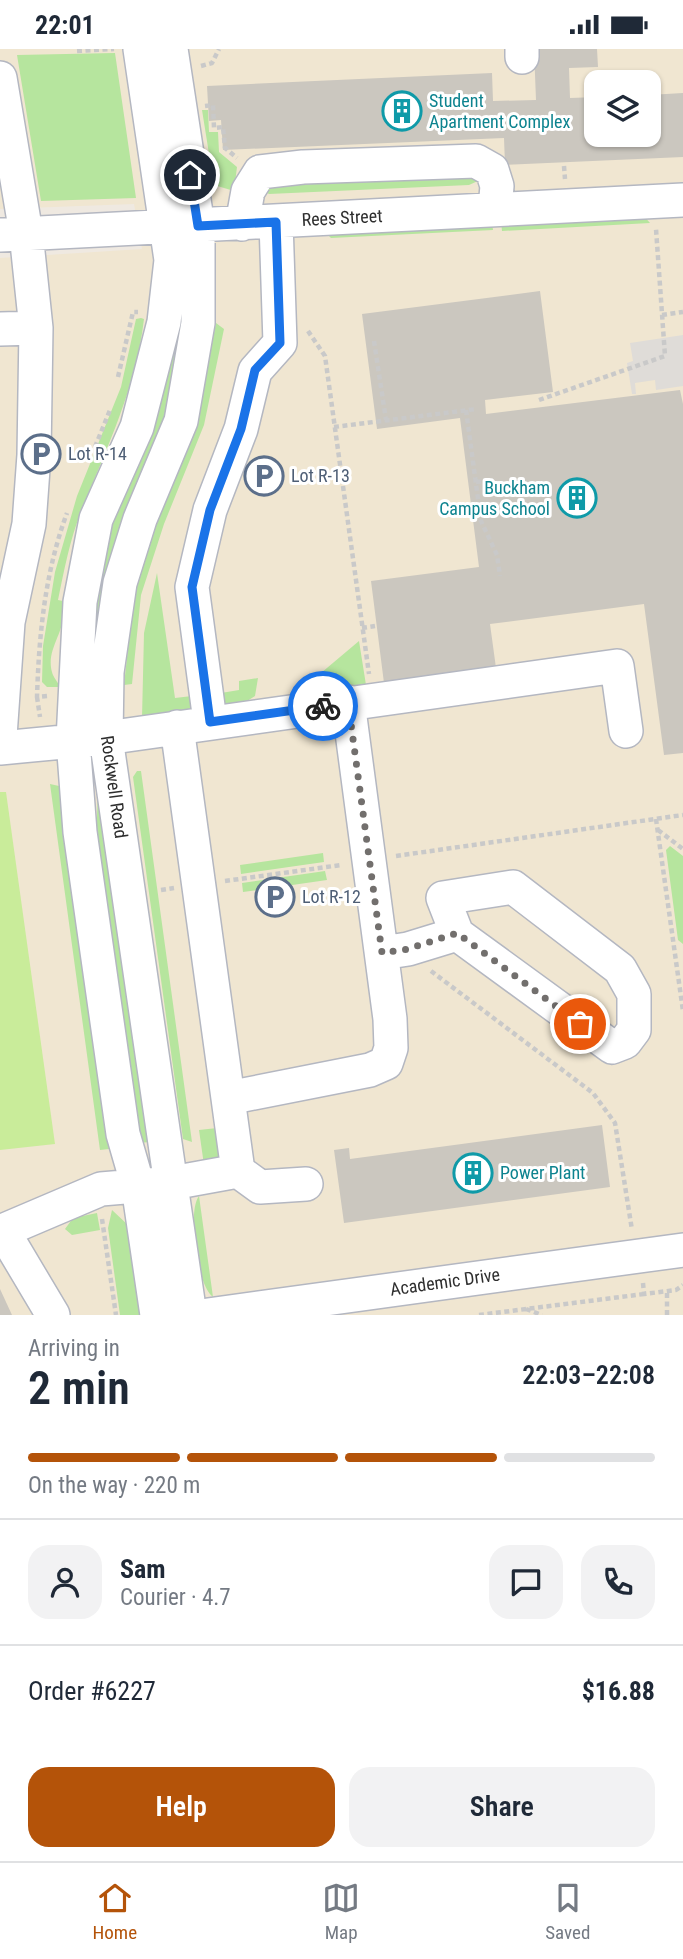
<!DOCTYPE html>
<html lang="en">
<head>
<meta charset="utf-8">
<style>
	body { margin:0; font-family:"Roboto Condensed",sans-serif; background:#f2f2f3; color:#1f2937; height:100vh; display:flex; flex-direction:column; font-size:26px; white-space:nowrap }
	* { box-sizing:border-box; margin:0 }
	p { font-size:23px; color:#747a83 }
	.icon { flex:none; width:38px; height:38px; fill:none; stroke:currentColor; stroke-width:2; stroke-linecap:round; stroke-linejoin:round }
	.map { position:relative; height:1266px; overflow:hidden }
	.drawer { display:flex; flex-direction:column; background:#fff; flex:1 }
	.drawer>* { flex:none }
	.tools { position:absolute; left:584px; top:21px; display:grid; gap:14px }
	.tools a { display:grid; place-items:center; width:77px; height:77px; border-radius:14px; background:#fff; box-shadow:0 2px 5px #0004; font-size:35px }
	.pin { position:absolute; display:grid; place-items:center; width:60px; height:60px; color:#fff; margin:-30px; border:4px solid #fff; border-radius:50%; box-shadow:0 2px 7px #0007 }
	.courier { position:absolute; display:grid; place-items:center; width:70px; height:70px; margin:-35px; border:5px solid #1a73e8; border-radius:50%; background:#fff; color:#222; box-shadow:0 2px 9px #0007 }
	.summary em { font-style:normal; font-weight:600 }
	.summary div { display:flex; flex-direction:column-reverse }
	.summary { display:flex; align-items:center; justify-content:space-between; height:119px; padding:0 28px }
	h1 { font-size:46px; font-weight:600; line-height:52px }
	.bar { display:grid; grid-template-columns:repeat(4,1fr); gap:10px 7px; align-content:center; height:84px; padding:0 28px }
	.bar i { height:9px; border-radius:5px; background:#e0e1e3 }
	.bar .active { background:#b45309 }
	.bar p { grid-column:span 4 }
	.line { display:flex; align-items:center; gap:18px; padding:0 28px; border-top:2px solid #e0e1e3 }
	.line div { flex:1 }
	.round { display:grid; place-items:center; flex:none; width:74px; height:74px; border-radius:21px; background:#f2f2f3 }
	.primary-button { display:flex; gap:14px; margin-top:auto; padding:14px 28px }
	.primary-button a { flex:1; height:80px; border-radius:21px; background:#b45309; color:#fff; font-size:28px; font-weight:600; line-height:80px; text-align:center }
	.primary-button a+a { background:#f2f2f3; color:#1f2937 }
	.status { display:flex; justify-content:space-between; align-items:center; height:49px; padding:0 35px; background:#fff; direction:ltr }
	.status svg { height:19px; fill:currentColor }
	.tab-bar { display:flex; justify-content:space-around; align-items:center; height:98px; border-top:2px solid #e0e1e3; background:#fff; font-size:19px; color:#747a83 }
	.tab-bar a { display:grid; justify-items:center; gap:4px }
	.tab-bar .active { color:#b45309 }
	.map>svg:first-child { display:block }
	.education { fill:#f0e6d1; fill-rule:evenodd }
	.green { fill:#b6e59e }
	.pitch { fill:#c9ec9a }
	.plaza { fill:#dfdcd8 }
	.building { fill:#cbc7bf }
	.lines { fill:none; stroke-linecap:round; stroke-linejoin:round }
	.minor-casing { stroke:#b4b7c1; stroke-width:36 }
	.path { stroke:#c9c9c9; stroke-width:4.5; stroke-dasharray:5 3.5; stroke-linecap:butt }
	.minor { stroke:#fff; stroke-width:33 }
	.done { stroke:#726f6d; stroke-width:7; stroke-dasharray:0 12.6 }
	.route { stroke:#1a73e8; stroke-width:9 }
	.labels { text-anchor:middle; stroke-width:6; stroke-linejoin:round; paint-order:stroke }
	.culture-label { font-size:18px; fill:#0d838f; stroke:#fff; text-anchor:start }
	.street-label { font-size:18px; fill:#2e2e2e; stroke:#fff }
	.service-label { font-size:18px; fill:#4e5e75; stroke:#fff; text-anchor:start }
</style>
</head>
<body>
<div class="status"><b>22:01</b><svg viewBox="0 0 49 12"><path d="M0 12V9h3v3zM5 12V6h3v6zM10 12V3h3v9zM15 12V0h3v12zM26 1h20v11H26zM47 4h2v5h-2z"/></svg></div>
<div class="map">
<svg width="683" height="1266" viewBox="0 0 683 1266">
	<rect width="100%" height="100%" fill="#efe9e1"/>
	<!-- education -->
	<path class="education" d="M0,0H683V1266H0V209L142,200L134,155L0,160ZM597,33H649V86H597Z"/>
	<!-- green -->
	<path class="green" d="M115,4L136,149L41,152L17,6Z
		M202,61H208L209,83H218L219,103L237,118L234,142L214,136Z
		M474,128L480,131L469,136L269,145L262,141L267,137Z
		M643,166L650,174L502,182L501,173Z
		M492,174L493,181L331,189L325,183Z
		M189,209L172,361L90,609L105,489Z
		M141,269L144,270C136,339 107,398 81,463C70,490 64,522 58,551L63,552C69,581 45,598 52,623C53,628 58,633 60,638H47L42,633L43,597L55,523L77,447L121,338L136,270Z
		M216,274L224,280L204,376L164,475L141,546L132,635L124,636L134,544L154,479L179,422L198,366Z
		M157,524L175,649L192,647L193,661L142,669L144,584Z
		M359,592L366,636L332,641L322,638L321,624Z
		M258,629L255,647L244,654L224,657L221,644L239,641V632Z
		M137,722H141L192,1093L183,1090L133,728Z
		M98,734L149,1093L140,1094L96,802Z
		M50,735L59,737L109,1100L100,1101Z
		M670,797L683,807V895L678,891L666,801Z
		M323,804L324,813L241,825L240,816Z
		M325,822L327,831L243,843L242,834Z
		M217,1079L222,1108L204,1116L199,1081Z
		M199,1147L213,1248C197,1237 187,1162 199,1147Z
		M112,1161L128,1176L142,1266H120L108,1179Z
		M97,1164L100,1181L72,1186L65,1180L73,1169Z"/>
	<!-- pitch -->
	<path class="pitch" d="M0,743H6L55,1095L0,1101Z"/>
	<!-- plaza -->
	<path class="plaza" d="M683,286V337L656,341L655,331L635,334L636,345H632L627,314L633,312L630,294Z"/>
	<!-- building -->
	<path class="building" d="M534,0H597L598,18L569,19L570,49L597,48V86H649V46L683,44V108L505,116L504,89L223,101L221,71L209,72L207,37L492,24L493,52L536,51Z
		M540,242L553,343L485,351L486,365L680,341L683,355V704L664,706L644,555L490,575L496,619L384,634L371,532L479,518L460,369L377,380L362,265Z
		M602,1076L610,1138L344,1174L334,1101L349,1099L350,1110Z
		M0,1240L12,1266H0Z"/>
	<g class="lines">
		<!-- minor casing -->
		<g class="minor-casing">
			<path id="minor" d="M140,0L171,211L164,273L137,378L96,470L80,553L73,691L80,783L123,1085L138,1137L157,1266
				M171,0L198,177V274L181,372L140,470L120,534L107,623L106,689L190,1266
				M522,0V8
				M0,29L26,184L36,279L34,406L29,475L8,573L0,687
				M242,175L248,142L260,123L303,118L476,112L492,121L497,137L495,159
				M0,186L683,151
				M0,280L36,279
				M210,672L192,538L210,461L241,380L255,322L280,294L276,173
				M0,699L106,689L617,617L626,682
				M382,904L408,900L457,885L443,849L513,838L620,920L634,945V981L625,993L612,998L457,885
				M228,1049L370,1021L386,1014L391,999L390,970L348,653
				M238,1122L260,1138L306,1135
				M3,1182L53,1266
				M0,1183L101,1140L172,1134L238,1122L177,678
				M208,1266L683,1201"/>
		</g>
		<!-- path -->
		<path class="path" d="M77,2L114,0
			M201,17L212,14L219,0
			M205,57L213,56L214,79L223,78L225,99L237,109
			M564,117L565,130
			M662,266L683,263
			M308,282L325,307L369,625
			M374,292L386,371
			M118,328L133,263H138
			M539,351L665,307L656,180
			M466,361L481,472L497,506L500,527
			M334,378L477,360
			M95,398L110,361
			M476,433L492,431
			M362,579L375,577
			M47,647L37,648C39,585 45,523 67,464
			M37,648L40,668
			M656,770L683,962
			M658,781L683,800
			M396,807L683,766
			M225,832L341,816
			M161,841L174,839
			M431,922L593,1044L615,1074L632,1181
			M102,1170L116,1266
			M643,1234L644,1245L676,1241L683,1236
			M526,1260L542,1266
			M479,1266L644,1245
			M667,1266V1242"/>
		<!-- minor -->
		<use href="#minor" class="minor"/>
	</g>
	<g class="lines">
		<!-- done -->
		<path class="done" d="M323,657L348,653L382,904L408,900L457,884L580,975"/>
		<!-- route -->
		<path class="route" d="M190,126L198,177L276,173L280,294L255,321L241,380L210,461L192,538L210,673L323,657"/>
	</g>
	<!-- icons -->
	<defs>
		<g id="building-ring" transform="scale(2.0125)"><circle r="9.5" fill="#fff" stroke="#0f9aa8" stroke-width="1.5"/><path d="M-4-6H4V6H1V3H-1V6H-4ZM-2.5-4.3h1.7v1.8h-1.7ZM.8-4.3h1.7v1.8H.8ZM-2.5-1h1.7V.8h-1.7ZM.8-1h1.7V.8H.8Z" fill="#0f9aa8"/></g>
		<g id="parking-ring" transform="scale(2.0125)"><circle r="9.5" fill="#fff" stroke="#5c6f8a" stroke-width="1.5"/><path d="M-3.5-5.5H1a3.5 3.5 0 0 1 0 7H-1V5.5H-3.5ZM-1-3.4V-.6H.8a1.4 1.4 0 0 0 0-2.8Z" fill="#5c6f8a"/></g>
	</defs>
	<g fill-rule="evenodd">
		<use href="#building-ring" x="402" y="62"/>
		<use href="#parking-ring" x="41" y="405"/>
		<use href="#parking-ring" x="264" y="427"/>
		<use href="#building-ring" x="577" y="449"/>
		<use href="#parking-ring" x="275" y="848"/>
		<use href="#building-ring" x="473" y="1124"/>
	</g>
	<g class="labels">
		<!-- culture labels -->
		<g class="culture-label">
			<text x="429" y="58">Student<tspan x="429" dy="21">Apartment Complex</tspan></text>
			<text x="550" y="445" text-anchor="end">Buckham<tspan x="550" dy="21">Campus School</tspan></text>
			<text x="500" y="1130">Power Plant</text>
		</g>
		<!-- street labels -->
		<g class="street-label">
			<text transform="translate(342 169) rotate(-3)" y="6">Rees Street</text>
			<text transform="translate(114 738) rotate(82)" y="6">Rockwell Road</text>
			<text transform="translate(445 1233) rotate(-8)" y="6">Academic Drive</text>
		</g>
		<!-- service labels -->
		<g class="service-label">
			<text x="68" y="411">Lot R-14</text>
			<text x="291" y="433">Lot R-13</text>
			<text x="302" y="854">Lot R-12</text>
		</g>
	</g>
</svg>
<div class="tools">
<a><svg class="icon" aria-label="layers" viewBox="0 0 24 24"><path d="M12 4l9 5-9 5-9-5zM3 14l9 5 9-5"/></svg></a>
</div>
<div class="pin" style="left:580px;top:975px;background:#ea580c"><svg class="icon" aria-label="bag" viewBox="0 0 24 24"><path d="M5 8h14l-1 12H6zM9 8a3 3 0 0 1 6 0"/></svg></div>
<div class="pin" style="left:190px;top:126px;background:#1f2937"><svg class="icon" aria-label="home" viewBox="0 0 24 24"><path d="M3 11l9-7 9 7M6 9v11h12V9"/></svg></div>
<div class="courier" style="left:323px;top:657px"><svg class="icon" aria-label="bike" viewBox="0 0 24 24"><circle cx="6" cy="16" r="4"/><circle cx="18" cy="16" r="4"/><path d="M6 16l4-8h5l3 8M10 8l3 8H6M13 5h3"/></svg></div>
</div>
<section class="drawer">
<div class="summary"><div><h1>2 min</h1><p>Arriving in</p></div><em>22:03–22:08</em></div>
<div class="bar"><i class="active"></i><i class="active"></i><i class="active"></i><i></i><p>On the way · 220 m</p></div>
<div class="line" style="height:126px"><a class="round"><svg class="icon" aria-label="person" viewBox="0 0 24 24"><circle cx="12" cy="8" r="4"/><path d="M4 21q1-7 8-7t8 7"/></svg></a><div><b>Sam</b><p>Courier · 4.7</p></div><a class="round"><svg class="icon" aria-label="chat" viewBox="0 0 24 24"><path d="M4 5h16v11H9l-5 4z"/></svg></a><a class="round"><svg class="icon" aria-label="phone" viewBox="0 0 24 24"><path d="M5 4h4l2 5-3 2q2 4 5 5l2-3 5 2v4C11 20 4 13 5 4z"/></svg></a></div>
<div class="line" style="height:91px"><div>Order #6227</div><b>$16.88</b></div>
<div class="primary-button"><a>Help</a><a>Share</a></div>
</section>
<nav class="tab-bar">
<a class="active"><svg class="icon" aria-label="home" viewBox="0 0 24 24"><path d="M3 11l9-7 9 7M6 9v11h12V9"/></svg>Home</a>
<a><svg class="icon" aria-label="map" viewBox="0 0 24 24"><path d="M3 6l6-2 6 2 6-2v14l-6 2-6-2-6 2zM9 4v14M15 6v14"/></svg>Map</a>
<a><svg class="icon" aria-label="saved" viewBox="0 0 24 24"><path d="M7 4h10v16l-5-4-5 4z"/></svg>Saved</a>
</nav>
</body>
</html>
